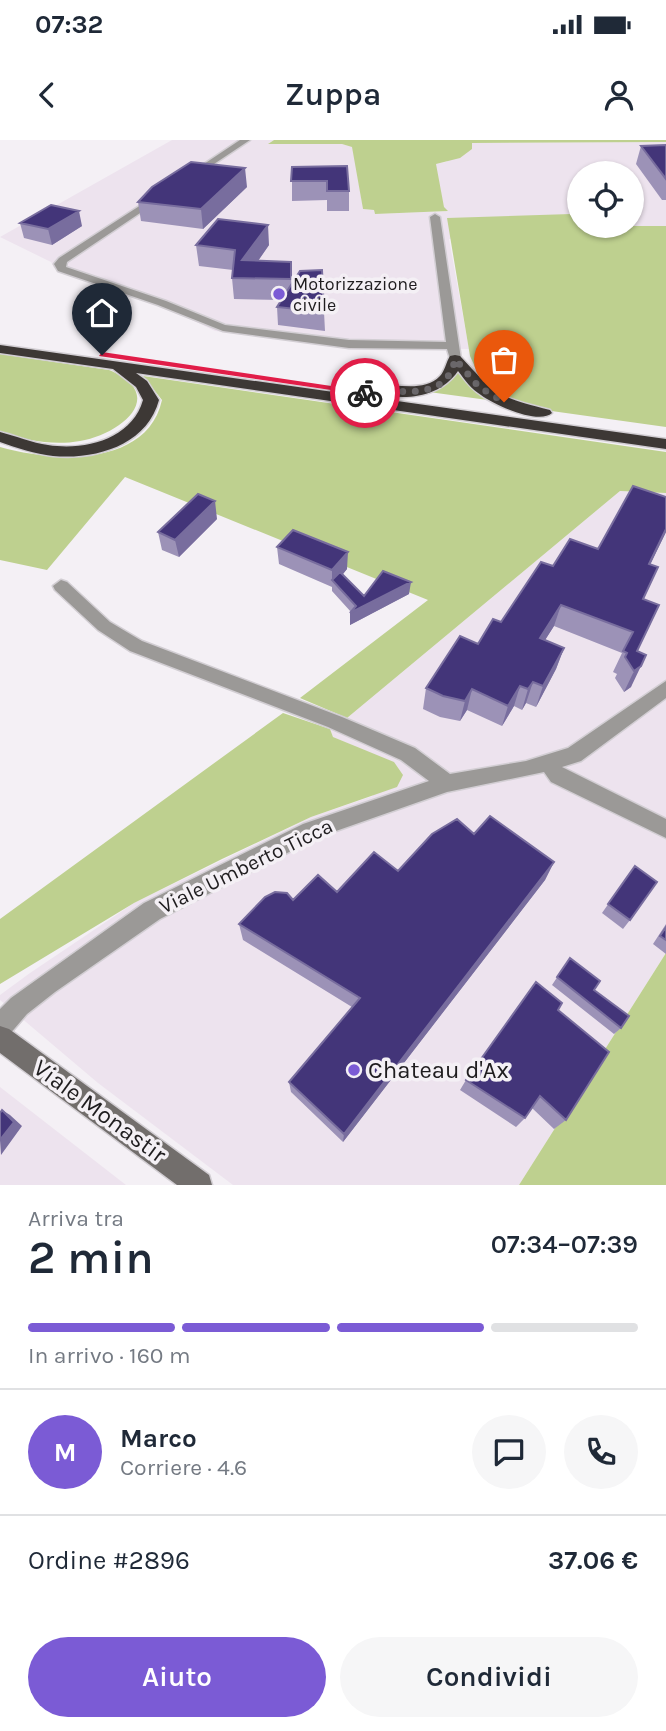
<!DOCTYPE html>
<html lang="it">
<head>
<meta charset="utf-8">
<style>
	body { margin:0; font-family:Karla,sans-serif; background:#f6f6f7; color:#1f2937; height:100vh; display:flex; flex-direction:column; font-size:26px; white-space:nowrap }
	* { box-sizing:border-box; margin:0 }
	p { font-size:23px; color:#747a83 }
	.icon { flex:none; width:38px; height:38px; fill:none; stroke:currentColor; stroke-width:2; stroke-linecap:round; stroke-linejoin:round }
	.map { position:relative; height:1045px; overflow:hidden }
	.side { display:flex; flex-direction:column; background:#fff; flex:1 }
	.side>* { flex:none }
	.fabs { position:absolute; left:567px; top:21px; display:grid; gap:14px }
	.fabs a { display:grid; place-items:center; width:77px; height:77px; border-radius:50%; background:#fff; box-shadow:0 2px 5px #0004; font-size:35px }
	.pin { position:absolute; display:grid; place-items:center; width:60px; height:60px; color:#fff; margin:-72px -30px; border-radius:50% 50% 50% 0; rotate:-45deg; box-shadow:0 0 7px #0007 }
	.pin .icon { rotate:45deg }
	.courier { position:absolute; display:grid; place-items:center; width:70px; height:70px; margin:-35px; border:5px solid #e11d48; border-radius:50%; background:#fff; color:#222; box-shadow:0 2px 9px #0007 }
	.head em { font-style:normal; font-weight:600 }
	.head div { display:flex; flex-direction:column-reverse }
	.head { display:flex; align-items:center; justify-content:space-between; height:119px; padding:0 28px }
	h1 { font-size:46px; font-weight:600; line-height:52px }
	.bar { display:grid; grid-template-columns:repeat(4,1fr); gap:10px 7px; align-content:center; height:84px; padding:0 28px }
	.bar i { height:9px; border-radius:5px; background:#e0e1e3 }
	.bar .current { background:#7b5bd5 }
	.bar p { grid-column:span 4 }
	.line { display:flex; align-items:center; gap:18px; padding:0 28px; border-top:2px solid #e0e1e3 }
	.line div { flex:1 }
	.round { display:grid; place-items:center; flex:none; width:74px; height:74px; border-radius:37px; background:#f6f6f7 }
	.cta { display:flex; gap:14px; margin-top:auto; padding:14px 28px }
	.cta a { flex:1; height:80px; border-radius:42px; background:#7b5bd5; color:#fff; font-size:28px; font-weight:600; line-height:80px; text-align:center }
	.cta a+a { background:#f6f6f7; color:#1f2937 }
	.status { display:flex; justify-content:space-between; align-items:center; height:49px; padding:0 35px; background:#fff; direction:ltr }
	.status svg { height:19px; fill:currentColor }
	header { display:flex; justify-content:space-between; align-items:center; height:91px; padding:0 28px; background:#fff; font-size:32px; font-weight:600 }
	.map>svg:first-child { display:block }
	.built { fill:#ede3ee }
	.green { fill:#bed08f }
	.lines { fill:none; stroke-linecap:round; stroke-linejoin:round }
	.street-casing { stroke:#d2ced3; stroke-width:3 }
	.secondary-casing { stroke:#d2ced3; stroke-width:3 }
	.highway-casing { stroke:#d2ced3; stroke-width:3 }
	.street { fill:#9b9997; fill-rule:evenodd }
	.secondary { fill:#726e6c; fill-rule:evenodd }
	.highway { fill:#3d3835; fill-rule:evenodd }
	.wall { fill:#9c92b7 }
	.shaded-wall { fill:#786d9e }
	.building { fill:#433579; stroke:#786d9e; stroke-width:2 }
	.route { fill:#e11d48 }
	.done { stroke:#6a676a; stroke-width:7; stroke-dasharray:0 12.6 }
	.poi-dot { fill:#7b5bd5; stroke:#f4f0f5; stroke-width:2.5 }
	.labels { text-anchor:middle; stroke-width:7; stroke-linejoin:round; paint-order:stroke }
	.far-poi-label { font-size:18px; fill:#1f1d1f; stroke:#f4f0f5; text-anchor:start }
	.street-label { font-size:21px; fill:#1f1d1f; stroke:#f4f0f5 }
	.near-poi-label { font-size:24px; fill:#1f1d1f; stroke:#f4f0f5; text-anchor:start }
	.near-street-label { font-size:24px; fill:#1f1d1f; stroke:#f4f0f5 }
</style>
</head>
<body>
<div class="status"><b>07:32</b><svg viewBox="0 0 49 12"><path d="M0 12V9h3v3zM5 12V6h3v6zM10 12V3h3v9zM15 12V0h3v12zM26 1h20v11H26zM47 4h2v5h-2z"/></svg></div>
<header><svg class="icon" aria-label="back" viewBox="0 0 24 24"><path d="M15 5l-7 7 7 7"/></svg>Zuppa<svg class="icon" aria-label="person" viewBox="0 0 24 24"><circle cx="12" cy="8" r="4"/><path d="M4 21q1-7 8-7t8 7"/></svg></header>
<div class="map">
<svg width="666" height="1045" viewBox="0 0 666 1045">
	<rect width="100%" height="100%" fill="#f4f0f5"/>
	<!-- built -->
	<path class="built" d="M172,0H274L269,3L342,4L353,7L363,69L374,70L375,74L448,71L444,68L435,24L446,22L472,3L666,2V86H598H632V33H579V78L570,74L449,99L469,209L340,207L215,191L163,166L54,128L51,122L0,97Z
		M620,351L666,353V813L519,1045H233L98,943L0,860V855L30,833L134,763L311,677L373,656L352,605L333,597L330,589L347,578Z
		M0,947L126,1045H0Z"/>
	<!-- green -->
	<path class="green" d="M274,0H666V2L472,3V9L460,18L436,24L444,67L448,71L375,74L374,70L363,69L352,7L342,4H268Z
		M571,74L579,78V86H666V287L530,268L502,257L480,238L470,216L447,78Z
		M0,214L109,230C169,255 121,294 80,301C52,306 27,300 0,292Z
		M456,227L495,261L429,252L445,245Z
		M143,236L666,312V353L620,351L347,578L300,558L428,460L125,337L47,430L0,420V307C52,322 147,328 162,260Z
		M283,573L330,589L333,597L394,622L403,635L397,647L311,677L222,719L134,763L0,844V779Z
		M666,813V1045H519Z"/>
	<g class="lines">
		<!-- street casing -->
		<g class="street-casing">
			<path id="street" d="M240,0H250L193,38L186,36Z
				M158,54L163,57L161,59L67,122L66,127L166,161L225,185L349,200L446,202L430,77L435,74L440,77L461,219L451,222L447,209L349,208L223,191L158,165L58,131L54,124L59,118Z
				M61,440L67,442L110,482L142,501L342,577L415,608L450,634L526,621L568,608L666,541V558L581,621L562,627L666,679V698L551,642L544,632L447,652L316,698L160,779L55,852L27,874L9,895L0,898V869L11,858L144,763L303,684L429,641L401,620L328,587L130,511L98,490L55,450L53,446Z"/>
		</g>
		<!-- secondary casing -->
		<g class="secondary-casing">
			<path id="secondary" d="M0,886L9,889L209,1035L212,1045H177L0,913Z"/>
		</g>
		<!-- highway casing -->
		<g class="highway-casing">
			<path id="highway" d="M0,205L666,299V309L136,233L147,241L159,260C147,305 96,320 53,316C35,314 17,308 0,302V292C16,296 32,303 48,305C85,311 132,299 143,260L136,247L113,229L0,213Z
				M455,215L460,216C496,255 497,257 550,270L552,273C539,285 494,265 481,255C471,249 465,240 458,231C440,257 407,261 378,254L375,251C389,238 421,256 440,236C445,231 446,222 450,216Z"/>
		</g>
		<!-- street -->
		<use href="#street" class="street"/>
		<!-- secondary -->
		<use href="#secondary" class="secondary"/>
		<!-- highway -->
		<use href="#highway" class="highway"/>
	</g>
	<!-- wall -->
	<path class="wall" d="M666,5V60H662L636,24L641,6Z
		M292,27L349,51V71H327V60L292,61Z
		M247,47L203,89L141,81L138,62Z
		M637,71L634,81H632V72Z
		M20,83L82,86L52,105L24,98Z
		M196,105H269L258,121L291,122L292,144L324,172L325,191L278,185L277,167L281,160L234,159L232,138L233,130L199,126Z
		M217,379L179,417L162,410L158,392Z
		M666,392L650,424L643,459L637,511L631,547L624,552L615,538L617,534L613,532L622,513L554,486L545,500L564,508L556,529L536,567L526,563L522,570L514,566L502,586L467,570L460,581L440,577L423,569L426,548L478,504L501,482L553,426L598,409Z
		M277,407L347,429L342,435L364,456L409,454L350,485L351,472L332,451V447L279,424Z
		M474,694L554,722L545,740L343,1002L291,952L289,942L352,867L243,800L239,784L293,760L337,752L398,731Z
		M635,726L630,780L623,789L602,773Z
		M666,784V814L653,804Z
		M570,818L621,888L614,894L552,845Z
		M558,870L566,980L554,989L532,968L525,978L516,987L460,950L466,940Z"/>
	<!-- shaded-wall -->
	<path class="shaded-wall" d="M245,28L247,47L203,89L201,69Z
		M79,71L82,86L52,105L48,89Z
		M268,85L269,105L246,138L242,120Z
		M215,361L217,379L179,417L175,400Z
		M666,389V392L640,446L649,424Z
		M348,412L347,429L335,444L332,440V430Z
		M411,442L409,454L350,485V473Z
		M561,465L554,486L533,519L540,498Z
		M564,508L556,529L536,567L543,546Z
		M641,526L631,547L624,552L634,531Z
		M533,542L526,563L522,570L528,549Z
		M520,546L514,566L502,586L508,566Z
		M472,549L467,570L460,581L465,561Z
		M554,722L545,740L343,1002L344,994Z
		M2,970L10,975L22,986L1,1015L0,1000Z"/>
	<!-- building -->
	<path class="building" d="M666,5V39L641,6Z
		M191,22L245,28L201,69L138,62L152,47Z
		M347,26L349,51H327V41H291L292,27Z
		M632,63L637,71L632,72Z
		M51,65L79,71L48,89L20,83Z
		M218,79L268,85L242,120L291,122V139L232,138L235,110L196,105Z
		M322,130L324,172L277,167L300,131Z
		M633,346L666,357V389L649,424L658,427L643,459L659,465L637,511L646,515L641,526L634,531L625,517L627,513L623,511L633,492L561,465L540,498L564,508L543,546L533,542L528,549L520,546L508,566L472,549L465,561L443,556L426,548L460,496L478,504L493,479L501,482L541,422L553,426L570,399L598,409Z
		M198,354L215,361L175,400L158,392Z
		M293,390L348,412L332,430L277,407Z
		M383,431L411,442L350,473L356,466L332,440L340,432L364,456Z
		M490,676L554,722L344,994L289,942L360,858L239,784L265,757L275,752L287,753L293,760L318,735L337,752L374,712L398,731L432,694L457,679L474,694Z
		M635,726L657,742L630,780L608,764Z
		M666,787V800L660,796Z
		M570,818L600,841L594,850L629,876L621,888L557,837Z
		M536,842L562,863L558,870L609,912L566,980L540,956L525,978L466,940Z
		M2,970L14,982L0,1000V973Z"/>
	<!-- route -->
	<path class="route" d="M102,212L365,251L369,253L365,255L99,216Z"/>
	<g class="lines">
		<!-- done -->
		<path class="done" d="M365,253C373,254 379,251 387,251C416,252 448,255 455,219L479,247L504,262"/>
	</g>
	<!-- markers -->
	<g class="poi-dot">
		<circle cx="279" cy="154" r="7"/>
		<circle cx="354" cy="930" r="7"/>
	</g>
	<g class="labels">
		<!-- far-poi labels -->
		<g class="far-poi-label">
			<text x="293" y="150">Motorizzazione<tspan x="293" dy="21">civile</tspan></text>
		</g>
		<!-- street labels -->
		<g class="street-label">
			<text transform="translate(246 726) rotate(-26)" y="7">Viale Umberto Ticca</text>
		</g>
		<!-- near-poi labels -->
		<g class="near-poi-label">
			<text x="368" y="938">Chateau d'Ax</text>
		</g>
		<!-- near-street labels -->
		<g class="near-street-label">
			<text transform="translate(100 971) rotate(36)" y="8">Viale Monastir</text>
		</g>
	</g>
</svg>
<div class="fabs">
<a><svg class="icon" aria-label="locate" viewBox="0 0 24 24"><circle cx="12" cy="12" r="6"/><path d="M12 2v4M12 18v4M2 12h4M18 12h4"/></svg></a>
</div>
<div class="pin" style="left:504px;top:262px;background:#ea580c"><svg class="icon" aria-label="bag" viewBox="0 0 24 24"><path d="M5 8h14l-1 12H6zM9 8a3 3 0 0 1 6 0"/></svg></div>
<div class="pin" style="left:102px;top:215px;background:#1f2937"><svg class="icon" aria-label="home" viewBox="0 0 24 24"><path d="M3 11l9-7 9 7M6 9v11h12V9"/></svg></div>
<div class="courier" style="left:365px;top:253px"><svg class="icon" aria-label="bike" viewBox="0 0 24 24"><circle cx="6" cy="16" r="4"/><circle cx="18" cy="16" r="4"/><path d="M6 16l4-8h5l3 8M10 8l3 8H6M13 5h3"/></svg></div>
</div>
<section class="side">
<div class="head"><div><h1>2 min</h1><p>Arriva tra</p></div><em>07:34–07:39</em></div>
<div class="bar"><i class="current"></i><i class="current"></i><i class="current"></i><i></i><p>In arrivo · 160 m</p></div>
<div class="line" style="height:126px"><b class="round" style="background:#7b5bd5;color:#fff">M</b><div><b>Marco</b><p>Corriere · 4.6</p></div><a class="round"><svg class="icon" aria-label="chat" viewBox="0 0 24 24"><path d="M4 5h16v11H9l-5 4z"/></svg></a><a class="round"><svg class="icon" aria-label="phone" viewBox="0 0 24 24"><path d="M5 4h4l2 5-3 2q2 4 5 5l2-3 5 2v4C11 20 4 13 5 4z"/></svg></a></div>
<div class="line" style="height:91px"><div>Ordine #2896</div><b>37.06 €</b></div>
<div class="cta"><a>Aiuto</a><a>Condividi</a></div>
</section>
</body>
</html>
